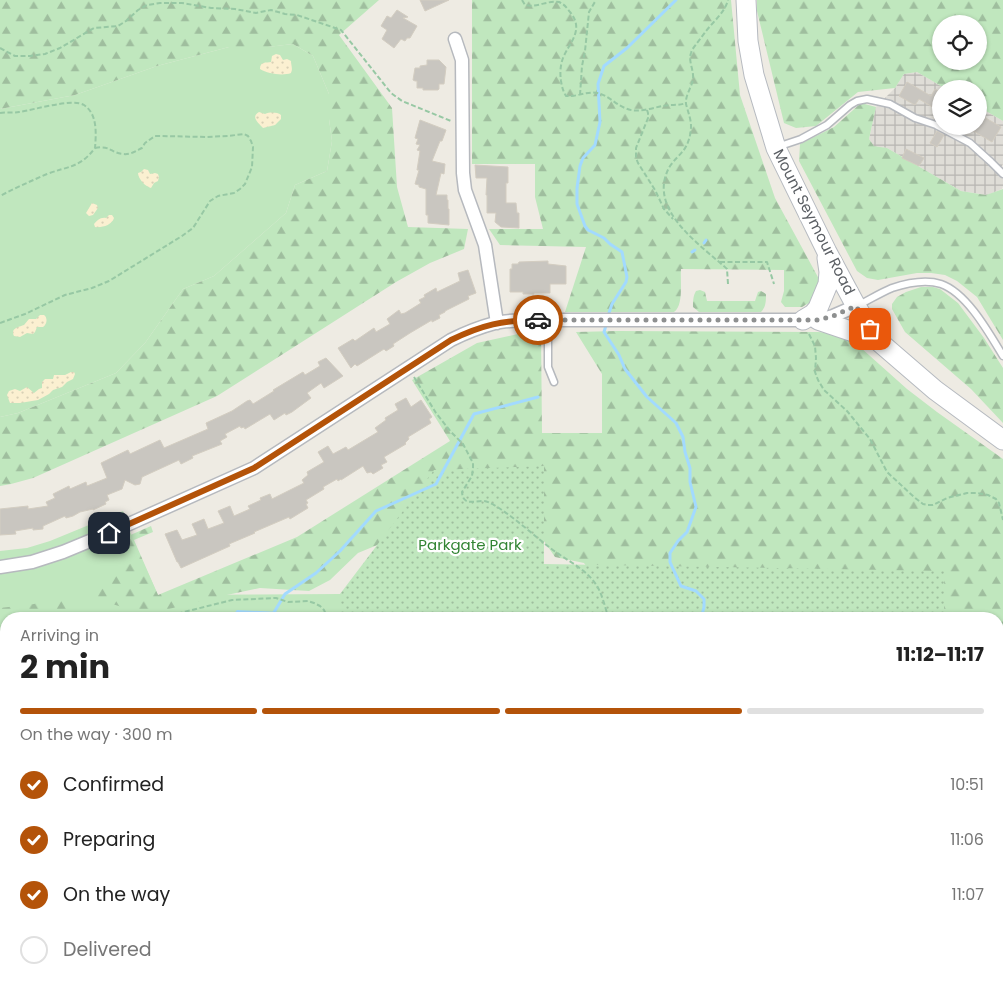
<!DOCTYPE html>
<html lang="en">
<head>
<meta charset="utf-8">
<style>
	body { margin:0; font-family:Poppins,sans-serif; background:#f6f6f6; color:#222; height:100vh; display:flex; flex-direction:column; font-size:19px; white-space:nowrap }
	* { box-sizing:border-box; margin:0 }
	p { font-size:16px; color:#767676 }
	.icon { flex:none; width:28px; height:28px; fill:none; stroke:currentColor; stroke-width:2; stroke-linecap:round; stroke-linejoin:round }
	.map { position:relative; flex:1; overflow:hidden }
	.side { position:absolute; left:0px; top:612px; width:1004px; height:376px; display:flex; flex-direction:column; background:#fff; border-radius:20px 20px 0 0; box-shadow:0 1px 4px #0004 }
	.side>* { flex:none }
	.buttons { position:absolute; left:932px; top:15px; display:grid; gap:10px }
	.buttons a { display:grid; place-items:center; width:55px; height:55px; border-radius:50%; background:#fff; box-shadow:0 1px 4px #0004; font-size:25px }
	.pin { position:absolute; display:grid; place-items:center; width:42px; height:42px; color:#fff; margin:-21px; border-radius:10px; box-shadow:0 2px 8px #0006 }
	.courier { position:absolute; display:grid; place-items:center; width:50px; height:50px; margin:-25px; border:4px solid #b45309; border-radius:50%; background:#fff; color:#222; box-shadow:0 1px 6px #0007 }
	.overview em { font-style:normal; font-weight:700 }
	.overview div { display:flex; flex-direction:column-reverse }
	.overview { display:flex; align-items:center; justify-content:space-between; height:85px; padding:0 20px }
	h1 { font-size:32px; font-weight:700; line-height:38px }
	.bar { display:grid; grid-template-columns:repeat(4,1fr); gap:8px 5px; align-content:center; height:60px; padding:0 20px }
	.bar i { height:6px; border-radius:4px; background:#e0e0e0 }
	.bar .selected { background:#b45309 }
	.bar p { grid-column:span 4 }
	ol { padding:0 20px; list-style:none }
	li { display:flex; align-items:center; gap:15px; height:55px }
	li p { margin-inline-start:auto }
	li .icon { padding:5px; border-radius:50%; background:#b45309; color:#fff; stroke-width:4 }
	li:last-child { color:#767676 }
	li i { width:28px; height:28px; border:2px solid #e0e0e0; border-radius:50% }
	.map>svg:first-child { display:block }
	.industrial { fill:url(#industrial-grid) }
	.green { fill:#c0e7be }
	.forest { fill:url(#forest-firs); fill-rule:evenodd }
	.sand { fill:url(#sand-dots) }
	.park { fill:url(#park-dots) }
	.water { fill:url(#water-waves) }
	.lines { fill:none; stroke-linecap:round; stroke-linejoin:round }
	.stream { stroke:#a2daff; stroke-width:3 }
	.building { fill:#c9c6c0; stroke:#d3cdc1 }
	.lane-casing { stroke:#b6b9be; stroke-width:9 }
	.street-casing { stroke:#b6b9be; stroke-width:15 }
	.secondary-casing { stroke:#b6bac0; stroke-width:21 }
	.path { stroke:#97c8a4; stroke-width:2; stroke-dasharray:5 2.5; stroke-linecap:butt }
	.lane { stroke:#fff; stroke-width:6 }
	.street { stroke:#fff; stroke-width:12 }
	.secondary { stroke:#fff; stroke-width:19 }
	.done { stroke:#8e9090; stroke-width:5; stroke-dasharray:0 9 }
	.route { stroke:#b45309; stroke-width:6 }
	.labels { text-anchor:middle; stroke-width:4.5; stroke-linejoin:round; paint-order:stroke }
	.street-label { font-size:15px; fill:#5b5f64; stroke:#fff }
	.park-label { font-size:15px; fill:#328433; stroke:#fff }
</style>
</head>
<body>
<div class="map">
<svg width="1003" height="988" viewBox="0 0 1003 988">
	<defs>
		<pattern id="industrial-grid" width="8" height="8" patternUnits="userSpaceOnUse" patternTransform="scale(1.25)"><rect width="8" height="8" fill="#dfddd7"/><path d="M0 4h8M4 0v8" fill="none" stroke="#b8b6b2"/></pattern>
		<pattern id="forest-firs" width="22" height="20" patternUnits="userSpaceOnUse" patternTransform="scale(1.25)"><rect width="22" height="20" fill="#c0e7be"/><path d="M5 1l3.5 6h-7zM16 11l3.5 6h-7z" fill="#9fbe9e"/></pattern>
		<pattern id="sand-dots" width="8" height="8" patternUnits="userSpaceOnUse" patternTransform="scale(1.25)"><rect width="8" height="8" fill="#fbf0d1"/><path d="M2 2h.1M6 6h.1" fill="none" stroke="#d9d0b6" stroke-width="1.8" stroke-linecap="round"/></pattern>
		<pattern id="park-dots" width="8" height="8" patternUnits="userSpaceOnUse" patternTransform="scale(1.25)"><rect width="8" height="8" fill="#c0e7be"/><path d="M2 2h.1M6 6h.1" fill="none" stroke="#9fbe9e" stroke-width="1.8" stroke-linecap="round"/></pattern>
		<pattern id="water-waves" width="16" height="10" patternUnits="userSpaceOnUse" patternTransform="scale(1.25)"><rect width="16" height="10" fill="#a2daff"/><path d="M0 5q4-4 8 0t8 0" fill="none" stroke="#87b4d2"/></pattern>
	</defs>
	<rect width="100%" height="100%" fill="#eeebe3"/>
	<!-- industrial -->
	<path class="industrial" d="M917,72L946,89H941V126H979V107L1003,121V164L1002,166L1003,168V186L1002,189L987,195L961,191L887,148L874,146L869,139L876,107L895,88L904,74Z"/>
	<!-- green -->
	<path class="green" d="M293,44L313,56L329,94V119L332,141L327,171L295,185L286,213L214,276L183,289L145,343L116,373L18,413L0,417V109L75,95L157,66L229,47H267Z
		M123,511L133,540L158,595L340,594V619H6V982H235V988H0V551L27,548L50,541Z"/>
	<!-- forest -->
	<path class="forest" d="M0,0H379L339,35L392,108L397,187L408,227L468,229L464,249L430,263L396,282L217,396L33,478L11,484L0,486V417L18,413L116,373L145,343L183,289L214,276L286,213L295,185L327,171L332,141L329,119V94L313,56L293,44L268,47H229L157,66L75,95L0,109Z
		M472,0H731L740,95L775,198L819,279L812,301L802,307H785L781,302L784,291V270L681,269C680,281 684,305 674,312H565L586,247L500,245L489,229H543L535,197V164H472Z
		M757,0H1003V121L979,107V89H946L917,72L904,74L895,88L858,92L816,126L796,128L784,123L757,11ZM941,24H979V61H941Z
		M861,103L876,107L869,139L874,146L887,148L961,191L986,195L1003,189V340L977,297L957,281L945,275L931,273H917L878,280L867,278L857,271L799,161L800,144L834,127Z
		M921,287H933L940,289L958,303L984,338L1003,368V423L971,389L905,332L892,309V304L897,297L906,292Z
		M700,290L705,292L707,301H755L758,292L761,291L766,294C766,301 766,307 761,312H699L693,307C693,301 693,296 696,291Z
		M617,331L818,332L830,333L851,339L907,389L937,412L1003,459V917H998V619H610L601,587L584,563L555,557L533,525L399,536L358,553L330,580L309,591L260,588L208,599L161,611H135L96,599L95,586L127,567L119,540L151,526L153,532L134,540L158,595L297,537L450,441L412,380L477,343L518,334L541,333L542,433H602V374L576,332Z
		M61,596L78,602L76,616L70,619H6V630H0V608L34,604Z
		M25,983H94L93,988H25Z"/>
	<!-- sand -->
	<path class="sand" d="M276,54L280,55L283,60L287,59L291,61C291,65 293,69 291,73C283,76 268,74 260,69C260,61 266,63 271,62L272,56Z
		M259,112L265,114C270,112 277,112 281,115V119L275,125L263,128C259,123 250,117 259,112Z
		M144,169L148,170L150,174L155,173L158,174L159,177L158,181L154,183L151,188C146,187 138,179 138,173L141,172Z
		M92,203L97,205L98,208L93,215L89,216L86,213Z
		M109,215H112L114,218C112,225 102,228 95,227L94,224C97,221 100,217 106,218Z
		M40,315H44C48,318 47,324 43,327H37L35,332L33,334L27,333L20,337L14,336C10,328 19,327 24,325L29,319H36Z
		M71,372H74L75,374L73,379L67,382L62,387L53,390L49,394L38,400L20,403H10L7,395L9,391L15,389L20,391L27,387L34,393L39,389L42,388V382L45,379H53L54,375H65Z"/>
	<!-- park -->
	<path class="park" d="M544,466V564L944,571V619H340V594L434,470Z
		M998,620L1003,621V893H998Z
		M235,982L767,983L759,988H235Z"/>
	<!-- water -->
	<path class="water" d="M237,610L301,613L313,619H229Z"/>
	<g class="lines">
		<!-- stream -->
		<path class="stream" d="M704,243L706,240
			M692,252L695,250
			M608,316L612,304L626,282L627,277L622,252L610,244L604,238L588,230L585,226L577,204V188L580,166L583,158L595,145L600,122L598,84L604,66L627,48L676,0
			M607,322L604,332L619,355L625,369L647,397L676,423L683,437L685,452L690,468V482L696,507L687,532L678,541L670,553V562L681,586L696,591L704,599V607L701,619
			M270,619L285,594L316,573L340,551L376,511L436,484L474,414L538,397
			M998,885L1003,879
			M998,914H1003
			M658,982L667,988
			M2,988L13,982
			M711,988L728,982"/>
	</g>
	<!-- building -->
	<path class="building" d="M420,0H449L425,11Z
		M397,10L408,17L403,18L417,26L410,38H407L405,41L401,39L394,48L382,39L387,30L381,26L387,16L391,18Z
		M427,60H439L446,67L444,84H439V89L438,90H423V88H417V81H415L413,80L415,68H420V66L427,65Z
		M907,82L931,96L935,89L941,93V112L919,99L915,105L899,96Z
		M979,114L1001,127L992,142L965,126H979Z
		M420,120L446,130L442,141H440L432,161L445,164L444,174L441,173L436,195H447V200H448V209H449V225L428,223V215H426V189L419,187V185L415,184L419,170H417L420,151L417,150L420,145L416,144L418,139L415,138Z
		M937,131L944,135L937,147L930,143Z
		M906,149L924,158L919,166L902,158Z
		M475,165L508,167V183H506V203H516L517,213H519V228L501,227L495,222L496,213H487V195H486L487,178H476Z
		M548,261V264L566,266V284H550V293H534V294H523V292H510V269H512V264H518L519,262Z
		M468,270L476,293L468,296L469,299L445,311V312L439,315L440,318L432,322V320L410,333L393,344L394,346L386,351L384,349L357,366L355,364L351,368L338,348L353,339L355,341L374,328L376,332L390,324L387,319L399,310L401,314L405,313L421,303L419,300L425,297L424,295L436,288L437,292L460,281L458,273Z
		M326,358L343,376L324,388L321,383L307,393L311,398L292,412L286,415L285,413L274,420L270,414L245,429L244,427L241,428L240,426L225,434L227,437L220,441L222,444L192,456L193,458L181,464L179,460L142,477L140,484L135,485L125,480L122,489L107,495L109,500L105,502L106,504L93,510V509L80,512L73,516L66,518L65,516L43,526V529L33,530V528L15,531L16,534L0,535V509L28,506V509L48,506L46,502L55,498L53,494L69,486L70,489L86,482L87,486L107,478L101,463L128,450L130,454L160,440L164,448L208,429L206,423L232,411L247,401L250,400L253,404L274,391L273,390L303,372L305,375L320,366L318,362Z
		M406,398L411,407L421,400L432,417L429,419L431,423L408,437L409,439L405,443L406,444L384,457L387,462L381,465L383,468L373,474L371,472L367,473L363,466L341,480V479L338,481L337,479L323,487L324,489L306,500L308,503L306,504L308,508L290,519L289,517L254,532L255,533L229,544L230,546L181,568L178,562H177L165,534L177,530L182,540L197,535L192,524L204,519L208,529L224,523L218,511L230,506L234,516L250,509L248,506L261,500L260,498L270,494L272,499L304,483L302,480L308,475L307,472L324,462L318,452L328,446L333,454L346,447L348,450L378,432L375,428L386,420L385,418L398,410L395,404Z"/>
	<g class="lines">
		<!-- lane casing -->
		<g class="lane-casing">
			<path id="lane" d="M777,147L801,139L827,125L850,105L857,101L867,99L890,104L915,118L936,125L970,143L991,162L1003,174
				M857,306C869,300 880,293 892,288C907,283 925,279 941,284C967,293 989,333 1003,356
				M548,320V367L554,382
				M0,702L6,697
				M0,708L6,707
				M0,744L6,747
				M0,825L6,817
				M0,934L6,937
				M998,976L1001,974L1003,973
				M30,982L31,988
				M597,982L598,988
				M906,982L916,984L928,982
				M997,982L998,985L1003,987
				M964,987L975,982
				M197,988L198,982
				M499,988L506,982
				M867,988L870,982"/>
		</g>
		<!-- street casing -->
		<g class="street-casing">
			<path id="street" d="M455,39L462,60L463,173L465,190L485,245L497,323
				M0,567L32,562L63,552L109,533L254,468L451,340C465,333 480,327 495,323C507,320 519,321 531,320H818L833,316L856,306"/>
		</g>
		<!-- secondary casing -->
		<g class="secondary-casing">
			<path id="secondary" d="M746,0L748,41L754,75L776,148L827,252L856,306L877,340L935,390L1003,440
				M803,320L813,314L818,308L828,284L829,272L827,258
				M818,320L877,340"/>
		</g>
		<!-- path -->
		<path class="path" d="M522,0L525,5C537,8 548,0 559,2C564,4 567,8 570,12C585,30 569,43 563,58C560,66 560,74 561,81C562,87 563,91 566,96C577,97 587,91 597,93C608,95 615,104 625,108C637,114 651,108 663,106C671,104 678,106 686,103
			M0,48L15,56H30L45,54L60,48L94,28L118,26L126,21L138,10L147,5L160,3H182L211,8L235,9L256,13L271,10L285,14L297,15L341,30L391,93L402,101L451,121
			M580,95L582,66L585,51L589,12L596,0
			M647,110L648,113V118L636,148V158L638,163L655,190L664,209L673,219
			M0,113C6,112 13,113 19,112C34,110 72,98 84,105C98,114 96,135 95,148C80,168 68,166 47,174C31,181 15,188 0,196
			M720,262H767L774,284
			M728,284L727,269C701,245 645,209 670,166C674,160 679,156 683,151C688,145 691,135 691,126C691,119 688,112 686,104C685,95 692,87 693,79C694,70 688,61 691,53C692,49 695,46 697,43C700,39 703,35 706,31C714,21 725,12 728,0
			M0,323L25,314L65,295L92,288L109,281L182,236L193,228L210,201L218,196L234,193L240,189L245,184L252,167L253,147L251,141L248,136L244,134L228,136L206,137L161,136H155L145,143L142,148C136,151 130,155 123,154C111,153 110,145 95,148
			M809,334L815,346L816,358L815,372L818,380L824,390L847,411L870,439L887,472L914,497L923,504L928,505H933L947,498L967,493H977L988,495L996,499L999,503L1003,520
			M414,377L436,413L451,432L463,444L473,463V468L472,476L462,492C463,506 473,501 483,501C487,501 490,503 494,505C514,517 531,533 549,547C565,560 586,568 597,586C603,596 605,608 609,619
			M96,619L106,616L137,618L164,617L232,600L276,598L288,602L308,601L314,603L320,606L324,610L328,619
			M0,663L6,661
			M0,734L6,732
			M262,982L267,988
			M611,982L612,988
			M460,988L469,982
			M474,988L475,982"/>
		<!-- lane -->
		<use href="#lane" class="lane"/>
		<!-- street -->
		<use href="#street" class="street"/>
		<!-- secondary -->
		<use href="#secondary" class="secondary"/>
	</g>
	<g class="lines">
		<!-- done -->
		<path class="done" d="M538,320H818L833,316L856,306L870,329"/>
		<!-- route -->
		<path class="route" d="M109,533L254,468L451,340C482,325 503,320 538,320"/>
	</g>
	<g class="labels">
		<!-- street labels -->
		<g class="street-label">
			<text transform="translate(814 222) rotate(63)" y="5">Mount Seymour Road</text>
		</g>
		<!-- park labels -->
		<g class="park-label">
			<text x="470" y="550">Parkgate Park</text>
		</g>
	</g>
</svg>
<div class="buttons">
<a><svg class="icon" aria-label="locate" viewBox="0 0 24 24"><circle cx="12" cy="12" r="6"/><path d="M12 2v4M12 18v4M2 12h4M18 12h4"/></svg></a>
<a><svg class="icon" aria-label="layers" viewBox="0 0 24 24"><path d="M12 4l9 5-9 5-9-5zM3 14l9 5 9-5"/></svg></a>
</div>
<div class="pin" style="left:870px;top:329px;background:#ea580c"><svg class="icon" aria-label="bag" viewBox="0 0 24 24"><path d="M5 8h14l-1 12H6zM9 8a3 3 0 0 1 6 0"/></svg></div>
<div class="pin" style="left:109px;top:533px;background:#1f2937"><svg class="icon" aria-label="home" viewBox="0 0 24 24"><path d="M3 11l9-7 9 7M6 9v11h12V9"/></svg></div>
<div class="courier" style="left:538px;top:320px"><svg class="icon" aria-label="car" viewBox="0 0 24 24"><path d="M5 17H2v-5l4-1 3-4h7l3 4 3 1v5h-3M9 17h6M6 11h13"/><circle cx="7" cy="17" r="2"/><circle cx="17" cy="17" r="2"/></svg></div>
<section class="side">
<div class="overview"><div><h1>2 min</h1><p>Arriving in</p></div><em>11:12–11:17</em></div>
<div class="bar"><i class="selected"></i><i class="selected"></i><i class="selected"></i><i></i><p>On the way · 300 m</p></div>
<ol>
<li><svg class="icon" aria-label="check" viewBox="0 0 24 24"><path d="M5 12l5 5 9-10"/></svg>Confirmed<p>10:51</p></li>
<li><svg class="icon" aria-label="check" viewBox="0 0 24 24"><path d="M5 12l5 5 9-10"/></svg>Preparing<p>11:06</p></li>
<li><svg class="icon" aria-label="check" viewBox="0 0 24 24"><path d="M5 12l5 5 9-10"/></svg>On the way<p>11:07</p></li>
<li><i></i>Delivered</li>
</ol>
</section>
</div>
</body>
</html>
